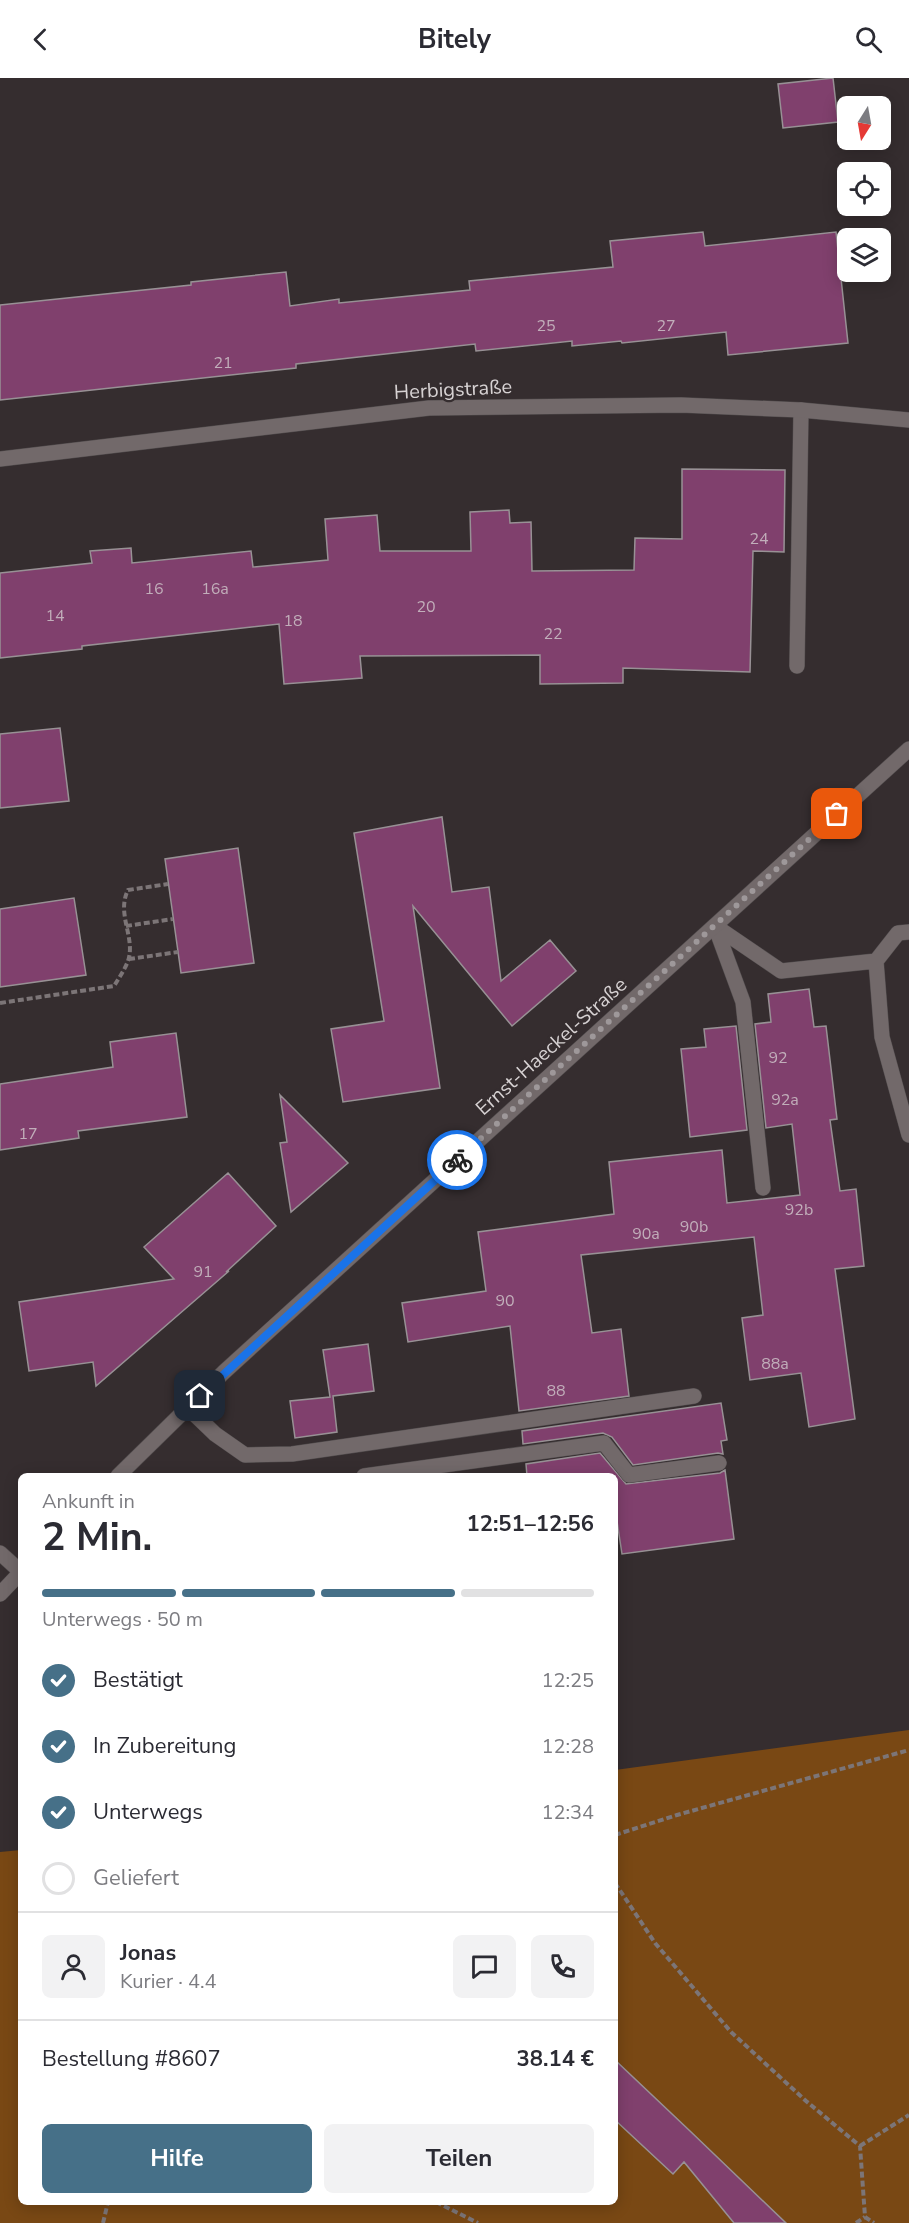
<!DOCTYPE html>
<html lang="de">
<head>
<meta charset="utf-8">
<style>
	body { margin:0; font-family:"Nunito Sans",sans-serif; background:#f2f2f3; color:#2b2b33; height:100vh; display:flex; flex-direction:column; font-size:22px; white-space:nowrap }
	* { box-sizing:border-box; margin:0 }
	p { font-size:20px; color:#7c7c81 }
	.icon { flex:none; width:33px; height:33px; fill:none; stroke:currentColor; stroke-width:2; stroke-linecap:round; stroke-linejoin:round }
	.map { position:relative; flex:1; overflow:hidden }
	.drawer { position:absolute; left:18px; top:1395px; width:600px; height:732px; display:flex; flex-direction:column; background:#fff; border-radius:9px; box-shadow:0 3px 15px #0003 }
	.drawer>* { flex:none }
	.needle { width:39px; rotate:191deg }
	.controls { position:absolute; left:837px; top:18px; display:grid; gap:12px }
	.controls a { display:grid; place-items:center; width:54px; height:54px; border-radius:9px; background:#fff; box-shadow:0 3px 15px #0003; font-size:30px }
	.pin { position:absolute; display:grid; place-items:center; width:51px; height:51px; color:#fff; margin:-26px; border-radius:12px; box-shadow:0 3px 9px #0006 }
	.courier { position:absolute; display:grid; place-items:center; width:60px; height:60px; margin:-30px; border:4px solid #1a73e8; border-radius:50%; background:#fff; color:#222; box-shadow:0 2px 8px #0007 }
	.overview em { font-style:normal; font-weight:700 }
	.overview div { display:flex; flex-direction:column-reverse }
	.overview { display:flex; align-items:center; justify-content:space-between; height:102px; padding:0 24px }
	h1 { font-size:39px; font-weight:700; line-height:45px }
	.bar { display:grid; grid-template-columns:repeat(4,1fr); gap:9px 6px; align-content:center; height:72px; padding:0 24px }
	.bar i { height:8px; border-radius:4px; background:#e1e1e2 }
	.bar .current { background:#467088 }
	.bar p { grid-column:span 4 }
	.line { display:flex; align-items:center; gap:15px; padding:0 24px; border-top:2px solid #e1e1e2 }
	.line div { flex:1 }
	.round { display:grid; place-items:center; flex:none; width:63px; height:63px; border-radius:9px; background:#f2f2f3 }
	ol { padding:0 24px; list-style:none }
	li { display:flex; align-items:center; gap:18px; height:66px }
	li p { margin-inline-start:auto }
	li .icon { padding:6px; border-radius:50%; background:#467088; color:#fff; stroke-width:4 }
	li:last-child { color:#7c7c81 }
	li i { width:33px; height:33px; border:3px solid #e1e1e2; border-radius:50% }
	.button { display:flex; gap:12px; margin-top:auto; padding:12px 24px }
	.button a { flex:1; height:69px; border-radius:9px; background:#467088; color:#fff; font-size:24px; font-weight:700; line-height:69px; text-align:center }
	.button a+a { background:#f2f2f3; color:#2b2b33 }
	header { display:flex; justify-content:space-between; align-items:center; height:78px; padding:0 24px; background:#fff; font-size:27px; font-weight:700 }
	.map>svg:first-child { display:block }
	.green { fill:#794814 }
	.building { fill:#80406d; stroke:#989195; stroke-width:1.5 }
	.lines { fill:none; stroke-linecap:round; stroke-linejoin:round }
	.lane-casing { stroke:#504b4c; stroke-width:16 }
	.street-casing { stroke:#504b4c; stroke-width:16 }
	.path { stroke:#7c7577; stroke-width:4; stroke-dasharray:6 3; stroke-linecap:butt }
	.lane { stroke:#72696a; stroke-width:15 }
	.street { stroke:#72696a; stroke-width:15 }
	.done { stroke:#9e989a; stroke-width:6; stroke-dasharray:0 10.8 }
	.route { stroke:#1a73e8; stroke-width:8 }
	.labels { text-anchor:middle; stroke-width:4.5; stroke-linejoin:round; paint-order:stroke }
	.number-label { font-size:16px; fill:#c1aeba }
	.street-label { font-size:20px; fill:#d7d2d3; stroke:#352d2f }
</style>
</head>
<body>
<header><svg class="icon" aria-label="back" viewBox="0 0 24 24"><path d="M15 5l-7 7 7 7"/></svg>Bitely<svg class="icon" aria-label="search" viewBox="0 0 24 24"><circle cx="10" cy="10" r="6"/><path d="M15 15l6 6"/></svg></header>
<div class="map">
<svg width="909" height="2145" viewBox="0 0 909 2145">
	<rect width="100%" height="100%" fill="#352d2f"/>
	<!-- green -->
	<path class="green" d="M909,1652V2145H0V1774L21,1772V2124H615V1692Z"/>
	<!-- building -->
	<path class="building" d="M833,0L838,44L783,50L778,6Z
		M703,154L705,168L836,154L848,265L728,277L726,254L622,265L621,263L572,268V263L476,273L475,266L296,286V290L0,322V227L191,207V204L286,194L290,228L339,221V225L470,212L469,203L613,189L610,163Z
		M682,391L785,392L784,474L753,473L750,594L623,590V605L540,606V577L360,578L362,600L284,606L279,546L82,568V571L0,580V495L92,485L90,473L131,470L132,485L251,473L253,489L328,482L325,441L377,437L380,473H471L470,434L509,432L510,445L531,444L532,493L634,492L635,460L682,461Z
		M60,650L69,723L0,730V656Z
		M442,739L452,814L489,809L501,903L550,862L576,893L512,948L413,828L440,1010L343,1024L331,951L384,943L354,755Z
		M238,770L254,885L181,895L165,781Z
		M74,820L86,897L0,909V831Z
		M809,911L814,949L826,948L837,1041L830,1042L840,1113L856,1111L864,1188L835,1191L855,1341L809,1349L801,1295L750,1302L742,1240L763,1237L754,1159L581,1177L592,1255L621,1251L629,1318L519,1333L510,1248L408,1264L402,1225L486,1213L478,1154L614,1136L609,1084L722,1072L727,1125L800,1117L792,1046L766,1050L755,946L771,944L768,916Z
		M736,948L747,1052L690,1059L681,971L706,969L704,951Z
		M176,955L187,1039L78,1053L79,1060L0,1072V1006L113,989L110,964Z
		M280,1017L348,1085L291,1134L280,1065L287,1064Z
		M228,1095L276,1148L226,1194L229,1193L96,1308L93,1284L29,1293L19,1224L174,1201L144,1169Z
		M368,1266L374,1313L333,1318L337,1354L295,1360L290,1323L330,1319L323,1272Z
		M721,1325L727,1362L721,1363L723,1376L718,1375L633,1387L612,1359L603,1355L523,1366L522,1353Z
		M600,1375L626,1406L720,1395L725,1392L734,1461L622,1476L615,1430V1398H527L526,1386Z
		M615,1982L690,2053L786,2145H734L684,2084L673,2096L615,2042Z"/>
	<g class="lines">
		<!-- lane casing -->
		<g class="lane-casing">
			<path id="lane" d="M797,588L801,332
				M876,883L898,855L909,854
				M763,1110L743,924L715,848L781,893L876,883L882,959L909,1057
				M188,1330L215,1356L245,1377L292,1376L694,1318
				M364,1398L604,1365L629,1397L719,1385"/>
		</g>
		<!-- street casing -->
		<g class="street-casing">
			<path id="street" d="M0,381L429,330L681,327L801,332L909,342
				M118,1398L224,1294L909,671
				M0,1475L21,1494
				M0,1516L21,1494"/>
		</g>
		<!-- path -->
		<path class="path" d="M126,848L173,841
			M129,881L178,874
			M0,925L114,908C119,900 125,891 128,883C136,860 116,836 128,812L168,806
			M615,1757L677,1737L909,1672
			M615,1805L655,1865L731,1954L806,2023L860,2068L865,2139
			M860,2068L909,2037
			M436,2124L478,2145
			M865,2139L874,2145
			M103,2145L108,2124
			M856,2145L865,2139"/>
		<!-- lane -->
		<use href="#lane" class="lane"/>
		<!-- street -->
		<use href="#street" class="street"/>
	</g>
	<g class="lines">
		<!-- done -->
		<path class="done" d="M457,1082L837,736"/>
		<!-- route -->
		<path class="route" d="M200,1318L457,1082"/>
	</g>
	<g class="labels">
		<!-- number labels -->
		<g class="number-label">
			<text x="546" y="253">25</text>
			<text x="666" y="253">27</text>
			<text x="223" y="290">21</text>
			<text x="759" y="466">24</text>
			<text x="154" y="516">16</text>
			<text x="215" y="516">16a</text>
			<text x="426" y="534">20</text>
			<text x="55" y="543">14</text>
			<text x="293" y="548">18</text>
			<text x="553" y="561">22</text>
			<text x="778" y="985">92</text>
			<text x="785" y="1027">92a</text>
			<text x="28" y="1061">17</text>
			<text x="799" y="1137">92b</text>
			<text x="694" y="1154">90b</text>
			<text x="646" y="1161">90a</text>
			<text x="203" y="1199">91</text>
			<text x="505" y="1228">90</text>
			<text x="775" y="1291">88a</text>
			<text x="556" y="1318">88</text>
		</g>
		<!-- street labels -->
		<g class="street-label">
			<text transform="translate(453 311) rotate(-3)" y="7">Herbigstraße</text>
			<text transform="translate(551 968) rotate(-42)" y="7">Ernst-Haeckel-Straße</text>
		</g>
	</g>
</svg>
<div class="controls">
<a><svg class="needle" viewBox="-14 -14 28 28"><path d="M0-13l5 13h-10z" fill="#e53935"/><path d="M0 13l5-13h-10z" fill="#7c7c81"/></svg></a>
<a><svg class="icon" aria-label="locate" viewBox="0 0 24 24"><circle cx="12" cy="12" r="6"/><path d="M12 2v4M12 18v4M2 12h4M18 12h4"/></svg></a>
<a><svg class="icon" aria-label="layers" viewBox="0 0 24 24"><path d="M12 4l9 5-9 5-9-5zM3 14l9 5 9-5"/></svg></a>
</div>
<div class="pin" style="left:837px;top:736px;background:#ea580c"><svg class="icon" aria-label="bag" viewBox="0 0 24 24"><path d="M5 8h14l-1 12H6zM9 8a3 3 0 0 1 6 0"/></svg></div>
<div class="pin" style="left:200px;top:1318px;background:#1f2937"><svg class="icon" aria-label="home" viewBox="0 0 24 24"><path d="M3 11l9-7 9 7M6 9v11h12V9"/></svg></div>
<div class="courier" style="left:457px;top:1082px"><svg class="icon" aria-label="bike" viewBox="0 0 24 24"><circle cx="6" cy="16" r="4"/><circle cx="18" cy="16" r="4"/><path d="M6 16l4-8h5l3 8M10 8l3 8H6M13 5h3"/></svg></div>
<section class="drawer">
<div class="overview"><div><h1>2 Min.</h1><p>Ankunft in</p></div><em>12:51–12:56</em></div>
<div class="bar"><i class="current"></i><i class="current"></i><i class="current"></i><i></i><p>Unterwegs · 50 m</p></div>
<ol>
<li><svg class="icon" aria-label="check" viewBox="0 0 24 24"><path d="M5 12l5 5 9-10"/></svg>Bestätigt<p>12:25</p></li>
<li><svg class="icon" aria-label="check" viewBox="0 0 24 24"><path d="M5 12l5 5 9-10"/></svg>In Zubereitung<p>12:28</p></li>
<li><svg class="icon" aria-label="check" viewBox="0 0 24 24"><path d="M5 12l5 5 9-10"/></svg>Unterwegs<p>12:34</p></li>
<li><i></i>Geliefert</li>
</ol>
<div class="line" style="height:108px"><a class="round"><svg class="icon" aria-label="person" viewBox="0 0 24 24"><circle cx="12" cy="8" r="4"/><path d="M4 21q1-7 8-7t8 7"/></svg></a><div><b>Jonas</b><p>Kurier · 4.4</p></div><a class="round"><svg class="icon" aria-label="chat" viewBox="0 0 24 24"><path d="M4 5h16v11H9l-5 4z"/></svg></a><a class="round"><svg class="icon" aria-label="phone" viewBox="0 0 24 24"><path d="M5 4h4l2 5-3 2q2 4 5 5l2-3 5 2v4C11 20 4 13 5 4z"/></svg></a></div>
<div class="line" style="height:78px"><div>Bestellung #8607</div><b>38.14 €</b></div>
<div class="button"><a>Hilfe</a><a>Teilen</a></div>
</section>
</div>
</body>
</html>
